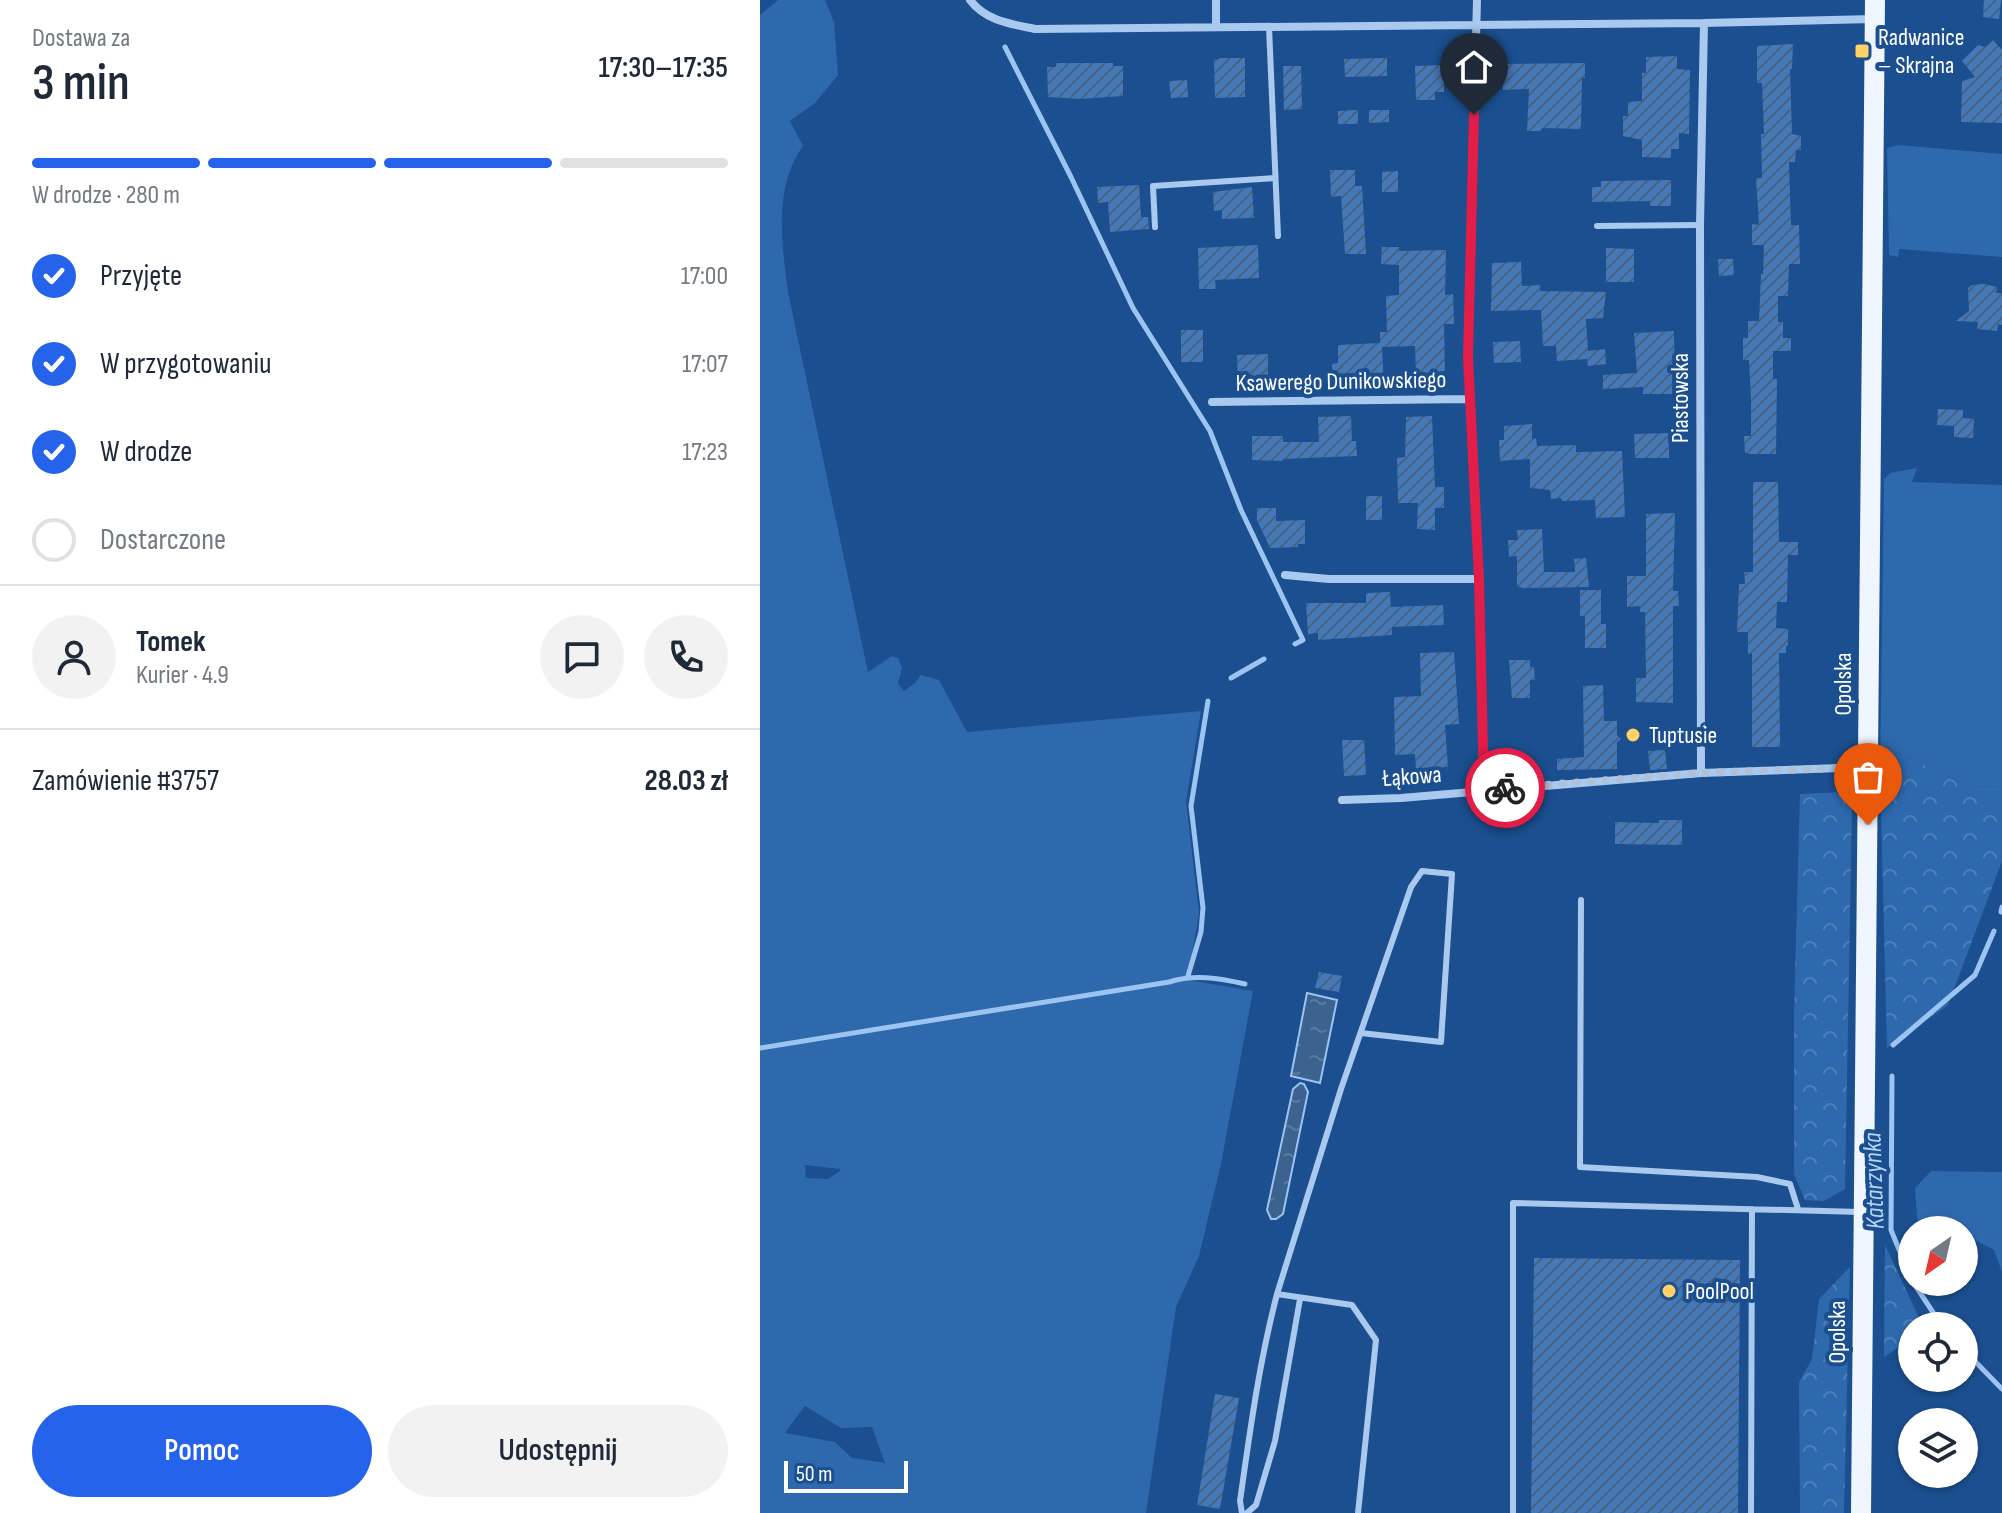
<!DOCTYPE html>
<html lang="pl">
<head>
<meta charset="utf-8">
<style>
	body { margin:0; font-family:"Sofia Sans Condensed",sans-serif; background:#f2f2f3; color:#1f2937; height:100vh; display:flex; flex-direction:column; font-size:30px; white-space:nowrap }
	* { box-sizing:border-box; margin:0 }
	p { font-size:26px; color:#747a83 }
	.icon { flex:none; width:44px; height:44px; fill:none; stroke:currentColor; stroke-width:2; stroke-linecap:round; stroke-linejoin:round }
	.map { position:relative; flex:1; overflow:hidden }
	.details { display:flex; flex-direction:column; background:#fff; width:760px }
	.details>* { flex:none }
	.needle { width:52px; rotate:214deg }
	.controls { position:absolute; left:1138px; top:1216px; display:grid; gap:16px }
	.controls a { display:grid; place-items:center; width:80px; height:80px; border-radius:50%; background:#fff; box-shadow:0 2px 6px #0004; font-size:40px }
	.scale { position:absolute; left:24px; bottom:20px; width:124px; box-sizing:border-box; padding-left:8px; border:4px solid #fff; border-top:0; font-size:22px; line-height:28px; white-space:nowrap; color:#fff; -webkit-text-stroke:6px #1b4f8f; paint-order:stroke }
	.pin { position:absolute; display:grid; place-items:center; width:68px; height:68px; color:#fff; margin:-82px -34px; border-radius:50% 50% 50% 0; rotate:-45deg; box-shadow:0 0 8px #0007 }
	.pin .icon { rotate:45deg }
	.courier { position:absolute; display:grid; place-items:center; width:80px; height:80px; margin:-40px; border:6px solid #e11d48; border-radius:50%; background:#fff; color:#222; box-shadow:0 2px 10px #0007 }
	.headline em { font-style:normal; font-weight:600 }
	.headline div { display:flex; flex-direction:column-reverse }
	.headline { display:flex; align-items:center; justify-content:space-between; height:136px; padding:0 32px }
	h1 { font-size:52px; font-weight:600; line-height:60px }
	.bar { display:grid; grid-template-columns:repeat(4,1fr); gap:12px 8px; align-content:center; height:96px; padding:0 32px }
	.bar i { height:10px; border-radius:6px; background:#e0e1e3 }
	.bar .active { background:#2563eb }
	.bar p { grid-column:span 4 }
	.line { display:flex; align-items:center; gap:20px; padding:0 32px; border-top:2px solid #e0e1e3 }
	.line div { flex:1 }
	.round { display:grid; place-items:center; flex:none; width:84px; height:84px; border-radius:42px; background:#f2f2f3 }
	ol { padding:0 32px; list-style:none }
	li { display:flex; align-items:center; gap:24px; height:88px }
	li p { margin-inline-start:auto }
	li .icon { padding:8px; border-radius:50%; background:#2563eb; color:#fff; stroke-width:4 }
	li:last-child { color:#747a83 }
	li i { width:44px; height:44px; border:4px solid #e0e1e3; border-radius:50% }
	.primary-button { display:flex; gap:16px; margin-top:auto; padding:16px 32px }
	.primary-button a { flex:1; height:92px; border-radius:48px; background:#2563eb; color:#fff; font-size:32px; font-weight:600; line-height:92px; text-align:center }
	.primary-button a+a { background:#f2f2f3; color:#1f2937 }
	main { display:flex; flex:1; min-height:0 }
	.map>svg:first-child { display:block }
	.grass { fill:#2e69ad; fill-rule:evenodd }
	.forest { fill:url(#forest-crowns) }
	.water { fill:url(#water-ripples); stroke:#9cc4f0; stroke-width:2 }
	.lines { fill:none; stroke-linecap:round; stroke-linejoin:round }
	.stream { stroke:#9cc4f0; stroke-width:5 }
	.building { fill:url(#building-hatch) }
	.service { stroke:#a9c9ee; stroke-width:6 }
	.minor { stroke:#a9c9ee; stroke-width:8 }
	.primary { stroke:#f0f6ff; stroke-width:20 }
	.done { stroke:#afc1d8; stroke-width:8; stroke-dasharray:0 14.4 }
	.route { stroke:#e11d48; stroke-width:10 }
	.poi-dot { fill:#ffd166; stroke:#1b4f8f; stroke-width:3 }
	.labels { text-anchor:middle; stroke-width:8; stroke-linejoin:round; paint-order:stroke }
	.poi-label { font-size:24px; fill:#fff; stroke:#1b4f8f; text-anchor:start }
	.street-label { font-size:24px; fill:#fff; stroke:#1b4f8f }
	.water-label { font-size:26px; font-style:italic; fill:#b5d3f5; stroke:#1b4f8f }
</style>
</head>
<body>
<main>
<section class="details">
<div class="headline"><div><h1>3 min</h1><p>Dostawa za</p></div><em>17:30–17:35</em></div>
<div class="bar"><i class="active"></i><i class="active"></i><i class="active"></i><i></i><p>W drodze · 280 m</p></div>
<ol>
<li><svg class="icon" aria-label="check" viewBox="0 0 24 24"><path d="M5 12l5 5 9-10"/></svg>Przyjęte<p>17:00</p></li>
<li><svg class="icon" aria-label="check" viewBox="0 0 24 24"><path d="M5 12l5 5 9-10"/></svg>W przygotowaniu<p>17:07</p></li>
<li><svg class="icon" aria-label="check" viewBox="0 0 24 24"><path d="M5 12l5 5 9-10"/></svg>W drodze<p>17:23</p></li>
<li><i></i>Dostarczone</li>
</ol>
<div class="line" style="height:144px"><a class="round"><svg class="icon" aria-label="person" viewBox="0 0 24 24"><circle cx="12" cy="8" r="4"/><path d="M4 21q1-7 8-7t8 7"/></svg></a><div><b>Tomek</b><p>Kurier · 4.9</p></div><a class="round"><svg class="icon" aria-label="chat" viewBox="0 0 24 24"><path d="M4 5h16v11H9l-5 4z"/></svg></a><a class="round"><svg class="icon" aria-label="phone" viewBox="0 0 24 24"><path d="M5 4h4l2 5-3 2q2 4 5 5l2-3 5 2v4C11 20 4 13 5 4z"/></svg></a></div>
<div class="line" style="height:104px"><div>Zamówienie #3757</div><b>28.03 zł</b></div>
<div class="primary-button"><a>Pomoc</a><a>Udostępnij</a></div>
</section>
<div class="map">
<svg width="1242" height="1513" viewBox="0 0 1242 1513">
	<defs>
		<pattern id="forest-crowns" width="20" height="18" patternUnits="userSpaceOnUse" patternTransform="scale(2)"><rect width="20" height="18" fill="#2e69ad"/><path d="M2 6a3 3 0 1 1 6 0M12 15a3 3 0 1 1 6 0" fill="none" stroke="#4d80b9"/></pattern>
		<pattern id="water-ripples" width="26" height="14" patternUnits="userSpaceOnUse" patternTransform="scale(2)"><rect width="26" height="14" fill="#3c6290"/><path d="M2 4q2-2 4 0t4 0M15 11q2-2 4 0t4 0" fill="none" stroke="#597aa1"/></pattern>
		<pattern id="building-hatch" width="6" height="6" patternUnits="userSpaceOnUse" patternTransform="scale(2)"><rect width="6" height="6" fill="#4478b7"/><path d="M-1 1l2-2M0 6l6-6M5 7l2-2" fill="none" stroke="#486282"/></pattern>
	</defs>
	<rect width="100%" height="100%" fill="#1b4f8f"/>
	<!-- grass -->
	<path class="grass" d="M18,0H65L74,22L78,75L55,103L30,121L43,146C13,188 22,244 28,292L108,672L132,656L138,658L142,668L138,684L144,691L155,683L161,675L179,680L207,732L441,711L426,801L439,913L428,980L493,991L461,1164L439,1256L416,1307L386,1513H0V15ZM45,1165L80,1169L81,1170L68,1179L46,1178ZM45,1406L81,1428L112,1427L125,1463L92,1458L75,1442L25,1433Z
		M1139,145L1242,154V257L1139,249L1138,257L1129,255L1127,148Z
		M1157,468L1152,482L1242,485V787L1209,786L1137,752L1120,773L1124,479L1130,473Z
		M1171,1171L1242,1172V1272L1234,1250L1204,1234V1230H1158L1155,1188Z"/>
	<!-- forest -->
	<path class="forest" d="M1137,752L1209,786L1242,787V861L1188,1005L1127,1048L1120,773Z
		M1082,792L1092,807L1085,1189L1064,1201L1045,1200L1034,1174V1015L1040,794Z
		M1125,1245L1163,1326H1152V1338L1124,1357Z
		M1090,1267L1084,1513H1040L1039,1382L1052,1359L1059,1299Z"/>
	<!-- water -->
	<path class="water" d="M547,993L577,1000L560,1083L531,1076Z
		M540,1083L544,1084L548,1092L523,1214L516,1219H511L507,1210L533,1089Z"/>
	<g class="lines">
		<!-- stream -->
		<path class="stream" d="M245,47L311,177L373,308L450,431L481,510L543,640L535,644
			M471,678L504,659
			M1241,912L1242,907
			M428,976L441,932L443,908L431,806L448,701
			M1133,1045L1215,975L1234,931
			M0,1048L409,982C434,974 459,978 485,984
			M1132,1076L1131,1230L1152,1281
			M1153,1282L1182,1326
			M1204,1350L1242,1389"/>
	</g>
	<!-- building -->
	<path class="building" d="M1224,0H1241L1239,19L1223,17Z
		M1233,40L1242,50V123L1201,122L1202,81L1215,77L1202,61L1218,45L1225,47Z
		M1033,44L1032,69H1030L1032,134L1041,136V150H1036L1035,162H1029L1030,195L1031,225H1039L1040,264H1029L1028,296H1018V322H1023V338H1031V351H1013V379H1017L1016,454H991L985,453L984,436H991V401L989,360H983V338H988V321H999L1001,274H1003L1004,245H992V224L999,225L996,178H1002L1001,134H1004L1002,83H997V46Z
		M917,56V69L930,70L929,134L919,133V149H911V158L882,157V140L863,136V116H868V102L882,101V73H886V57Z
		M461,58H485V97L455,98L454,60Z
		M627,58V76L585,77L584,59Z
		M296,63H353V66H363V96L320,99L288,97L287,67H296Z
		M825,63V78H822L821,129L782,128L781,131H767L769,89L743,90L742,64Z
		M684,65V92H675V100H656L655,66Z
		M523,66H541L542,109L524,110Z
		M427,80L428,97L411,98L409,81Z
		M598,110V124H578V111Z
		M609,110H629V122L609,123Z
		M570,170H595V186H602L606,254H585L581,196L571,197Z
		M638,171V192H622V172Z
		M911,180V206H890V201L832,202V187H841V181Z
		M379,185L381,217H388L389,229L350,232L348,202L338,203L337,187Z
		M492,187L494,218L462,219V210L454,211L453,192Z
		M498,245L499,278L455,280L456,289H439L438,248Z
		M622,247H639V251L686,250L685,295L693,294L694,324H684L685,371L677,372V378H656L655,346L622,347L624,388L610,389L609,379H573L572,364L578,363V345L620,343V332H627L626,296L639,295V265L621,264Z
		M846,248L874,249V282H846Z
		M958,259H973L974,275L959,276Z
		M761,262L762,286L780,285V291L846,292L843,318L826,319L828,351L845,349L846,364L828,366L827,359L797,361L796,346H783L781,310L731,311L732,263Z
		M1224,284L1237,287L1236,293H1242V325L1238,324L1237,331L1217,329L1218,322L1196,321L1209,311L1208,288L1212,285Z
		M421,330H443V362H421Z
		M914,331L915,394H883V387L843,389V375L877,373L874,333Z
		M760,341L761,362L734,363L733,342Z
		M508,354V381H478L477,355Z
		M1178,409L1203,410V418L1214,419L1213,438L1194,437V426L1177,425Z
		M591,416L592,441H596L597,456L523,459V461L492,460V436H523V442H559L558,417Z
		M672,416L675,487H684V508H675V530L657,529L658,503H638L637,458L645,457L646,417Z
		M772,424V439L776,438L777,446L816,445V452L862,451L865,517L836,518L835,500L802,501L801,498L791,499L790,490L770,488V459L740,461L739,440H744V426Z
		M909,433V458H875L874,434Z
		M993,482H1018L1019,542H1038V555H1028L1027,602H1017L1016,628L1028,629V645L1026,646V653H1019L1020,747H992V653L988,654V632H977L979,584H985L984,572H993Z
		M606,496H622V520H606Z
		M497,508H516V521L545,520V544H538V547L510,548L497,520Z
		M915,513L913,591H918L919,606H913V703L876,702V678H886L885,612H880V606L867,607V576H886V514Z
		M782,529L784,572H815L814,559L826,558L829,587L763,588L757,586V556L749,557L748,540H758L757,530Z
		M820,590H841V624H846V648H825V616H820Z
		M630,592L631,607L683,605L684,625L632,627V635L588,638L558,640V633L548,634L546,603H606V593Z
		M694,652L699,724L685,725L688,767L656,769L655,754L635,755L634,697L661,696L660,653Z
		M749,660H770V667H774L775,680H770V698H752Z
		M843,685L844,721H857V735L861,739L857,742V769L797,770V759L824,757L823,686Z
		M582,740H604L606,775L584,776Z
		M905,750L907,769L890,770L888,751Z
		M899,820H922V845L855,844V822L899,823Z
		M559,972L582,976L579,992L555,988Z
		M774,1258L980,1260L978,1513H771Z
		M455,1394L479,1398L460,1509L437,1505Z"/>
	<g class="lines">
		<!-- service -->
		<path class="service" d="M509,27L518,236
			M837,226L940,225
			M395,227L393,186L515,178
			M821,900L820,1167L997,1177L1030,1184L1038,1209
			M517,1294L581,1089L651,887L662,871L692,874L681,1042L601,1033
			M482,1513L480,1501C490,1431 499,1363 517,1294L592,1305L616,1340L598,1513
			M487,1513L496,1505L515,1441L540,1299
			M753,1513V1203L1100,1212
			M991,1513L992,1209"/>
		<!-- minor -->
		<path class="minor" d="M210,0C226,21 251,24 275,29L944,23L1114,19
			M717,0L708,358L719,579L724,790
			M456,27V0
			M452,402L709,399
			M525,575L569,579H719
			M941,773L940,225L944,23
			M582,800L641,798L941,773L1107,767"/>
		<!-- primary -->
		<path class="primary" d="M1101,1513L1115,0"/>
	</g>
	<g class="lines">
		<!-- done -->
		<path class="done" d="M745,788L941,773L1108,767V825"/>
		<!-- route -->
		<path class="route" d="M714,115L708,358L719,579L724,790L745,788"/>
	</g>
	<!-- markers -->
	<g class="poi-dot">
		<rect x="1094" y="43" width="16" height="16" rx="4"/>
		<circle cx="873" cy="735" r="8"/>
		<circle cx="909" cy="1291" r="8"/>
	</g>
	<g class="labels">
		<!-- poi labels -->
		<g class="poi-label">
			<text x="1118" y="45">Radwanice<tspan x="1118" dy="28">– Skrajna</tspan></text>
			<text x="889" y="743">Tuptusie</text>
			<text x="925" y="1299">PoolPool</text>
		</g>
		<!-- street labels -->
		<g class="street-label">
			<text transform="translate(581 381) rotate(-1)" y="8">Ksawerego Dunikowskiego</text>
			<text transform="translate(920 398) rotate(-90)" y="8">Piastowska</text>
			<text transform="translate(1083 684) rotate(-90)" y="8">Opolska</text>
			<text transform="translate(652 776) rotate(-4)" y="8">Łąkowa</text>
			<text transform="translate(1077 1332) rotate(-90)" y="8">Opolska</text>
		</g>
		<!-- water labels -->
		<g class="water-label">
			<text transform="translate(1113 1181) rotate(-92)" y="9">Katarzynka</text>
		</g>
	</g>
</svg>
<div class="controls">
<a><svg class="needle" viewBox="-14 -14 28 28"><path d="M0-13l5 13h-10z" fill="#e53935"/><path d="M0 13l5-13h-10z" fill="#747a83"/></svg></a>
<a><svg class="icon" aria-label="locate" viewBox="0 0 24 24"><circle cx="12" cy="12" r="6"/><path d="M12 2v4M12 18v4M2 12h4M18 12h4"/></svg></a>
<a><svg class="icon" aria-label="layers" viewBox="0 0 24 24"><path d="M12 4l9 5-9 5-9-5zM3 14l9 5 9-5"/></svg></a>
</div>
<div class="scale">50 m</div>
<div class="pin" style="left:1108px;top:825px;background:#ea580c"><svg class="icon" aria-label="bag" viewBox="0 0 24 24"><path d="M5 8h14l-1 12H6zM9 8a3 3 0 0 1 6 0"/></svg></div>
<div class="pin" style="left:714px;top:115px;background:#1f2937"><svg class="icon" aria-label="home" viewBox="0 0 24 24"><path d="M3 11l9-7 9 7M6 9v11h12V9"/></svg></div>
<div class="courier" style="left:745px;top:788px"><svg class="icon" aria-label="bike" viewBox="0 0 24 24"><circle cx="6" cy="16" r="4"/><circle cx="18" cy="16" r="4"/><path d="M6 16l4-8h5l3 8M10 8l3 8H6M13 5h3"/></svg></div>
</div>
</main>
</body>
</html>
